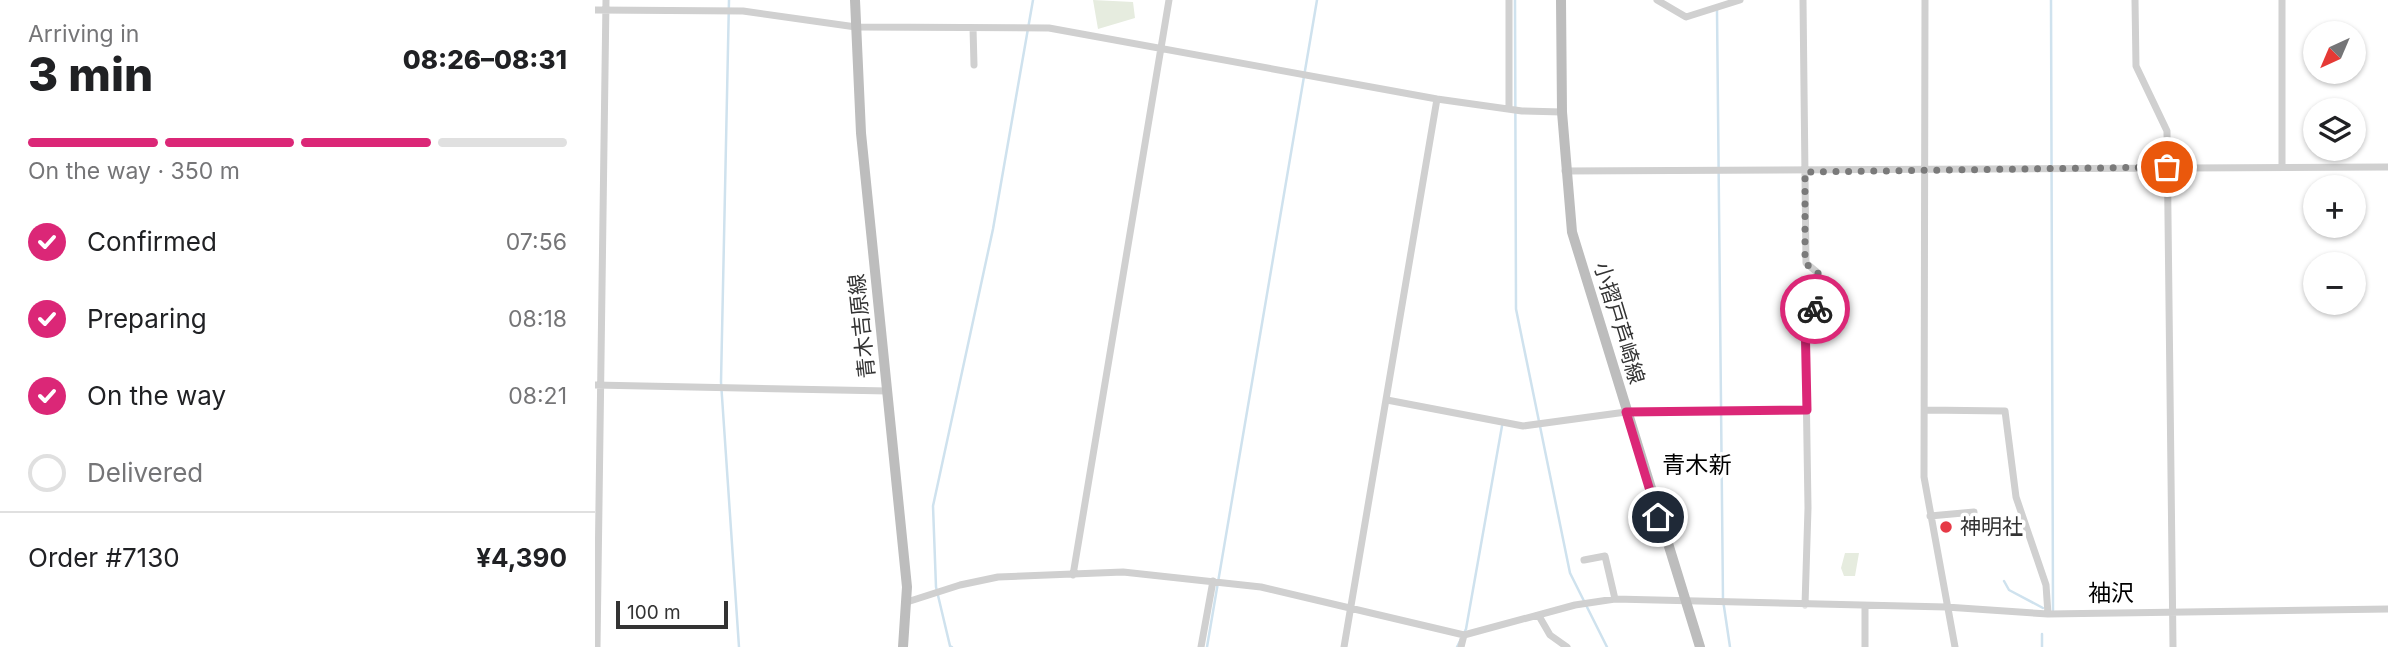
<!DOCTYPE html>
<html lang="en">
<head>
<meta charset="utf-8">
<style>
	body { margin:0; font-family:Inter,"Noto Sans JP",sans-serif; background:#f2f2f2; color:#202124; height:100vh; display:flex; flex-direction:column; font-size:26px; white-space:nowrap }
	* { box-sizing:border-box; margin:0 }
	p { font-size:23px; color:#757577 }
	.icon { flex:none; width:38px; height:38px; fill:none; stroke:currentColor; stroke-width:2; stroke-linecap:round; stroke-linejoin:round }
	.map { position:relative; flex:1; overflow:hidden }
	.drawer { display:flex; flex-direction:column; background:#fff; width:595px }
	.drawer>* { flex:none }
	.needle { width:46px; rotate:224deg }
	.fabs { position:absolute; left:1708px; top:21px; display:grid; gap:14px }
	.fabs a { display:grid; place-items:center; width:63px; height:63px; border-radius:50%; background:#fff; box-shadow:0 2px 5px #0004; font-size:35px }
	.scale { position:absolute; left:21px; bottom:18px; width:112px; box-sizing:border-box; padding-left:7px; border:4px solid #333; border-top:0; font-size:19px; line-height:24px; white-space:nowrap; color:#333; -webkit-text-stroke:5px #fff; paint-order:stroke }
	.pin { position:absolute; display:grid; place-items:center; width:60px; height:60px; color:#fff; margin:-30px; border:4px solid #fff; border-radius:50%; box-shadow:0 2px 7px #0007 }
	.courier { position:absolute; display:grid; place-items:center; width:70px; height:70px; margin:-35px; border:5px solid #db2777; border-radius:50%; background:#fff; color:#222; box-shadow:0 2px 9px #0007 }
	.overview em { font-style:normal; font-weight:800 }
	.overview div { display:flex; flex-direction:column-reverse }
	.overview { display:flex; align-items:center; justify-content:space-between; height:119px; padding:0 28px }
	h1 { font-size:46px; font-weight:800; line-height:52px }
	.bar { display:grid; grid-template-columns:repeat(4,1fr); gap:10px 7px; align-content:center; height:84px; padding:0 28px }
	.bar i { height:9px; border-radius:5px; background:#e0e0e0 }
	.bar .on { background:#db2777 }
	.bar p { grid-column:span 4 }
	.line { display:flex; align-items:center; gap:18px; padding:0 28px; border-top:2px solid #e0e0e0 }
	.line div { flex:1 }
	ol { padding:0 28px; list-style:none }
	li { display:flex; align-items:center; gap:21px; height:77px }
	li p { margin-inline-start:auto }
	li .icon { padding:7px; border-radius:50%; background:#db2777; color:#fff; stroke-width:4 }
	li:last-child { color:#757577 }
	li i { width:38px; height:38px; border:4px solid #e0e0e0; border-radius:50% }
	main { display:flex; flex:1; min-height:0 }
	.map>svg:first-child { display:block }
	.green { fill:#e6ecdf }
	.lines { fill:none; stroke-linecap:round; stroke-linejoin:round }
	.stream { stroke:#cfe2ee; stroke-width:2.5 }
	.street { stroke:#d0d0d0; stroke-width:7 }
	.secondary { stroke:#bdbdbd; stroke-width:10 }
	.done { stroke:#7a7a7a; stroke-width:7; stroke-dasharray:0 12.6 }
	.route { stroke:#db2777; stroke-width:9 }
	.poi-dot { fill:#e63946; stroke:#fff; stroke-width:2.5 }
	.labels { text-anchor:middle; stroke-width:7; stroke-linejoin:round; paint-order:stroke }
	.street-label { font-size:21px; fill:#333; stroke:#fff }
	.poi-label { font-size:21px; fill:#333; stroke:#fff; text-anchor:start }
	.neighbourhood-label { font-size:23px; fill:#000; stroke:#fff }
</style>
</head>
<body>
<main>
<section class="drawer">
<div class="overview"><div><h1>3 min</h1><p>Arriving in</p></div><em>08:26–08:31</em></div>
<div class="bar"><i class="on"></i><i class="on"></i><i class="on"></i><i></i><p>On the way · 350 m</p></div>
<ol>
<li><svg class="icon" aria-label="check" viewBox="0 0 24 24"><path d="M5 12l5 5 9-10"/></svg>Confirmed<p>07:56</p></li>
<li><svg class="icon" aria-label="check" viewBox="0 0 24 24"><path d="M5 12l5 5 9-10"/></svg>Preparing<p>08:18</p></li>
<li><svg class="icon" aria-label="check" viewBox="0 0 24 24"><path d="M5 12l5 5 9-10"/></svg>On the way<p>08:21</p></li>
<li><i></i>Delivered</li>
</ol>
<div class="line" style="height:91px"><div>Order #7130</div><b>¥4,390</b></div>
</section>
<div class="map">
<svg width="1793" height="647" viewBox="0 0 1793 647">
	<rect width="100%" height="100%" fill="#fff"/>
	<!-- green -->
	<path class="green" d="M498,0L538,2L540,18L503,29Z
		M1250,553H1264L1260,576H1249L1246,568Z"/>
	<g class="lines">
		<!-- stream -->
		<path class="stream" d="M134,0L126,382L144,647
			M920,0L921,309L975,573L1012,647
			M1456,0L1458,610
			M1122,10L1128,600L1135,647
			M1409,581L1414,590L1448,608
			M357,647L355,646L341,587L338,506L398,229L438,0
			M612,647L722,0
			M862,647L871,629L907,426
			M1447,647V634"/>
		<!-- street -->
		<path class="street" d="M914,0V109
			M1062,0L1091,17L1145,0
			M1208,0L1211,263L1223,273L1224,306L1210,316L1213,508L1210,605
			M1330,0L1329,477L1360,647
			M1540,0L1541,66L1572,131L1578,647
			M0,10L148,11L261,27L454,28L842,99L927,111L967,112
			M378,28L379,65
			M1687,166V0
			M970,171L1793,167
			M0,385L293,391
			M792,400L928,426L1031,412L1212,410
			M1331,410L1410,411L1421,497L1451,585L1453,614
			M1335,516L1379,512
			M989,560L1010,556L1020,599
			M478,575L574,0
			M312,602L365,585L403,577L528,572L666,587L869,635L980,605L1020,599L1351,607L1453,614L1793,609
			M1270,606V647
			M944,616L955,635L972,647
			M2,647L11,0
			M606,647L618,581
			M749,647L842,99
			M866,647L869,635"/>
		<!-- secondary -->
		<path class="secondary" d="M260,0L266,133L312,587L308,647
			M966,0L967,112L977,232L1105,647"/>
	</g>
	<g class="lines">
		<!-- done -->
		<path class="done" d="M1220,309L1224,306L1223,273L1210,263V172L1572,167"/>
		<!-- route -->
		<path class="route" d="M1063,517L1031,412L1212,410L1210,316L1220,309"/>
	</g>
	<!-- markers -->
	<circle class="poi-dot" cx="1351" cy="527" r="7"/>
	<g class="labels">
		<!-- street labels -->
		<g class="street-label">
			<text transform="translate(1024 323) rotate(73)" y="7">小摺戸芦崎線</text>
			<text transform="translate(267 326) rotate(-96)" y="7">青木吉原線</text>
		</g>
		<!-- poi labels -->
		<g class="poi-label">
			<text x="1365" y="534">神明社</text>
		</g>
		<!-- neighbourhood labels -->
		<g class="neighbourhood-label">
			<text x="1102" y="473">青木新</text>
			<text x="1516" y="601">袖沢</text>
		</g>
	</g>
</svg>
<div class="fabs">
<a><svg class="needle" viewBox="-14 -14 28 28"><path d="M0-13l5 13h-10z" fill="#e53935"/><path d="M0 13l5-13h-10z" fill="#757577"/></svg></a>
<a><svg class="icon" aria-label="layers" viewBox="0 0 24 24"><path d="M12 4l9 5-9 5-9-5zM3 14l9 5 9-5"/></svg></a>
<a>+</a>
<a>−</a>
</div>
<div class="scale">100 m</div>
<div class="pin" style="left:1572px;top:167px;background:#ea580c"><svg class="icon" aria-label="bag" viewBox="0 0 24 24"><path d="M5 8h14l-1 12H6zM9 8a3 3 0 0 1 6 0"/></svg></div>
<div class="pin" style="left:1063px;top:517px;background:#1f2937"><svg class="icon" aria-label="home" viewBox="0 0 24 24"><path d="M3 11l9-7 9 7M6 9v11h12V9"/></svg></div>
<div class="courier" style="left:1220px;top:309px"><svg class="icon" aria-label="bike" viewBox="0 0 24 24"><circle cx="6" cy="16" r="4"/><circle cx="18" cy="16" r="4"/><path d="M6 16l4-8h5l3 8M10 8l3 8H6M13 5h3"/></svg></div>
</div>
</main>
</body>
</html>
